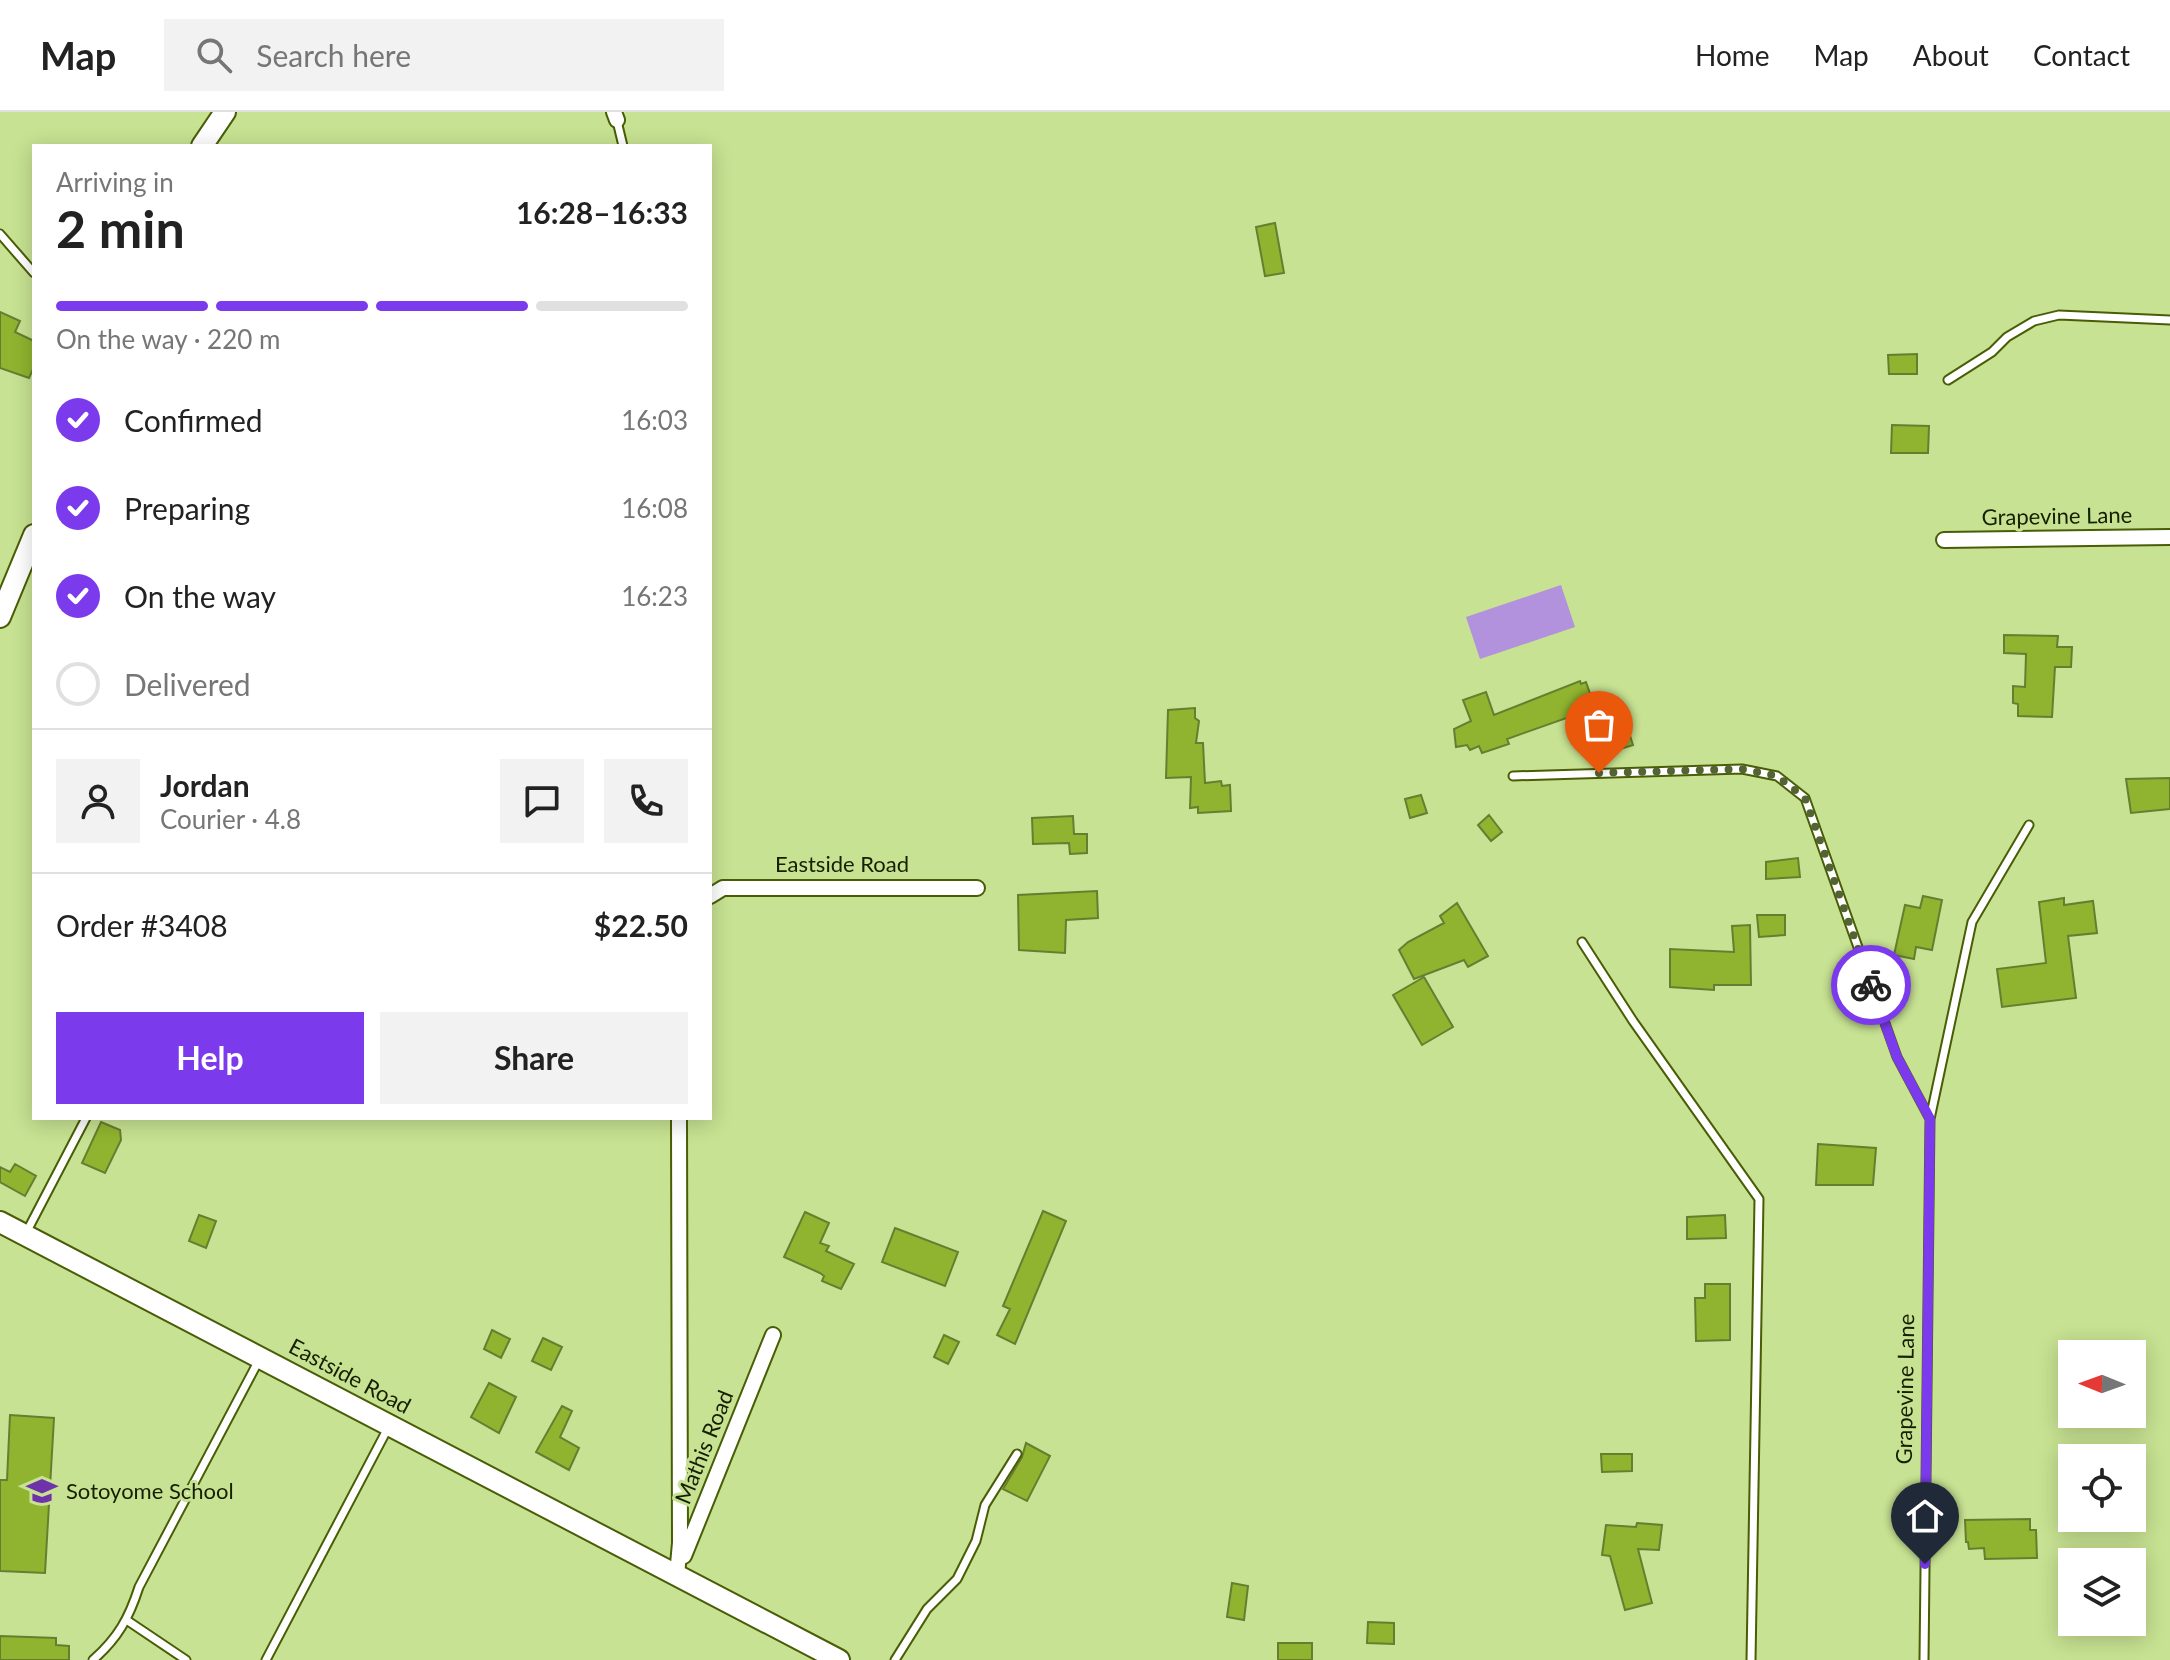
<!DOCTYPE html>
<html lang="en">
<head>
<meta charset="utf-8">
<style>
	body { margin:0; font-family:Lato,sans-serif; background:#f2f2f2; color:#222; height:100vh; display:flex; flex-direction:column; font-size:30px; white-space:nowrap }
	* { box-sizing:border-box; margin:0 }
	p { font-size:26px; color:#767676 }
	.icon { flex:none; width:44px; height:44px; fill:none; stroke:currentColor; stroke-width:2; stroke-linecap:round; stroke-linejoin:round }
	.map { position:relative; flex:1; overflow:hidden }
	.sheet { position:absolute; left:32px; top:32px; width:680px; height:976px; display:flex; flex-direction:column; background:#fff; border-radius:0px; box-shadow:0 4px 20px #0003 }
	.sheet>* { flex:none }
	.needle { width:52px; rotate:271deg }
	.buttons { position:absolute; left:2058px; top:1228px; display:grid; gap:16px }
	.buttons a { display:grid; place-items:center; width:88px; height:88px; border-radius:0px; background:#fff; box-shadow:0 4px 20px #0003; font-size:40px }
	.pin { position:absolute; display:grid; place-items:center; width:68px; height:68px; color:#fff; margin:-82px -34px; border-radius:50% 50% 50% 0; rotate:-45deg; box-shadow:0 0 8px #0007 }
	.pin .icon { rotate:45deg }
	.courier { position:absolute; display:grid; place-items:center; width:80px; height:80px; margin:-40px; border:6px solid #7c3aed; border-radius:50%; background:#fff; color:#222; box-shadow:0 2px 10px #0007 }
	.headline em { font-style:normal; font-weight:700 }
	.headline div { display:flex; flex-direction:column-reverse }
	.headline { display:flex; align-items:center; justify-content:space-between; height:136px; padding:0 24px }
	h1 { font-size:52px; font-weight:700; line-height:60px }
	.bar { display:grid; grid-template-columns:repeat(4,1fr); gap:12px 8px; align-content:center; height:96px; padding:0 24px }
	.bar i { height:10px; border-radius:6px; background:#e0e0e0 }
	.bar .current { background:#7c3aed }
	.bar p { grid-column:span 4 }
	.line { display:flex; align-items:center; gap:20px; padding:0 24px; border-top:2px solid #e0e0e0 }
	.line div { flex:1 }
	.round { display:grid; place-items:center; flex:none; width:84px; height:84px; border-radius:0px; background:#f2f2f2 }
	ol { padding:0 24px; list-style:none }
	li { display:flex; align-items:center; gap:24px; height:88px }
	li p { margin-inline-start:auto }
	li .icon { padding:8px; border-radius:50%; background:#7c3aed; color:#fff; stroke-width:4 }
	li:last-child { color:#767676 }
	li i { width:44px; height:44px; border:4px solid #e0e0e0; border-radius:50% }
	.primary-button { display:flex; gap:16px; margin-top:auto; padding:16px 24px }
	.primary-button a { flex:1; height:92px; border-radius:0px; background:#7c3aed; color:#fff; font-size:32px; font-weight:700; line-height:92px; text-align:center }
	.primary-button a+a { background:#f2f2f2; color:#222 }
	header { display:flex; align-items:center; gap:48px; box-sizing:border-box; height:112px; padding:0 40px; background:#fff; border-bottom:2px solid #e0e0e0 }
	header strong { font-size:38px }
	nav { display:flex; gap:44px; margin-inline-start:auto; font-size:28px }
	.search { width:560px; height:72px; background:#f2f2f2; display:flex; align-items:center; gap:20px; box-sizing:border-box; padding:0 28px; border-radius:0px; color:#767676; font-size:30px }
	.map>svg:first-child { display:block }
	.green { fill:#b291dd }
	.building { fill:#90b42f; stroke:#677e30; stroke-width:2 }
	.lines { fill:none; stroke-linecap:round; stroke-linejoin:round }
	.lane-casing { stroke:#485d05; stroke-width:11 }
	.street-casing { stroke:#485d05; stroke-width:18 }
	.secondary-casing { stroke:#485d05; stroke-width:24 }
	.lane { stroke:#fff; stroke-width:7 }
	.street { stroke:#fff; stroke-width:14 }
	.secondary { stroke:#fff; stroke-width:20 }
	.done { stroke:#546334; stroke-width:8; stroke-dasharray:0 14.4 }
	.route { stroke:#7c3aed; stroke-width:10 }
	.labels { text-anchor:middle; stroke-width:6; stroke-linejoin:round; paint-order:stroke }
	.street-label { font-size:22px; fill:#161f01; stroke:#c7e292 }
	.poi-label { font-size:22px; fill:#161f01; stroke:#c7e292; text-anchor:start }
</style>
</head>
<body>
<header>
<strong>Map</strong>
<div class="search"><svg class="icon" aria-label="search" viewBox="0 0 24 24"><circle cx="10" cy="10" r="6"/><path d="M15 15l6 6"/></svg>Search here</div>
<nav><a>Home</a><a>Map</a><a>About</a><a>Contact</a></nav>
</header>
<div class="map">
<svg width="2170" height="1548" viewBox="0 0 2170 1548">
	<rect width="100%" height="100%" fill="#c7e292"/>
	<!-- green -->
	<path class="green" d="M1561,473L1575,515L1480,547L1466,505Z"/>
	<!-- building -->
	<path class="building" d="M1275,111L1284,161L1265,164L1256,115Z
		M0,200L20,209L15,220L34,229V255L29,266L0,256Z
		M1917,242V262H1889L1888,243Z
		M1892,313L1929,314L1928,341H1891Z
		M2004,523L2058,524L2057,535H2072L2071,555H2055L2052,605L2018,604V592L2013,591V574L2025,575L2026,542L2004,541Z
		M1580,569L1581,572L1586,570L1595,596L1507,627L1509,632L1482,641L1479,634L1470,638L1467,633L1456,635L1454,617L1471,609L1463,588L1486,580L1494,603Z
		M1620,592L1633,633L1607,641L1594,601Z
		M1195,596V606L1199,609L1196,631H1203L1205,671L1221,669L1222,674L1230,673L1231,699L1198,701V695L1190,696L1191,665L1166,666L1168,598Z
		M2170,666V697L2131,701L2126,667Z
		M1421,683L1427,701L1410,706L1405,687Z
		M1489,703L1502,720L1491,729L1478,713Z
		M1073,704L1074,722H1087V741L1070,742L1069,731L1033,732L1032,706Z
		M1798,746L1800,765L1766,767V750Z
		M1097,779L1098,806L1066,808L1065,841L1019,838L1018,783Z
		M1923,784L1942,788L1932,838L1916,835L1914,847L1894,843L1905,793L1920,796Z
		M2064,786V793L2093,789L2097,821L2068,824L2076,886L2002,895L1997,857L2046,851L2039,790Z
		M1457,791L1488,844L1468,855L1464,848L1414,867L1399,838L1408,830L1444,811L1440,804Z
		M1757,803H1785V823L1759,825Z
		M1750,813L1751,873H1714V878L1670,875V837L1734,840L1732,814Z
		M1424,865L1453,915L1422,933L1393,883Z
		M101,1010L120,1018L121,1028L105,1061L82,1051Z
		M1818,1032L1876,1036L1873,1073H1816Z
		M15,1052L36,1064L25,1084L0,1070V1055L10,1060Z
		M1043,1099L1066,1109L1015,1232L997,1223L1010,1197L1003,1194Z
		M805,1100L829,1111L820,1131L829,1134L826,1139L854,1152L841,1177L822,1169L824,1164L820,1161L784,1145Z
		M199,1103L216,1109L206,1136L189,1129Z
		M1725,1103L1726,1126L1687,1127V1105Z
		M895,1116L958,1140L945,1174L882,1150Z
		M1705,1172H1730V1228L1696,1229L1695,1186H1705Z
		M492,1218L510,1227L501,1246L484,1237Z
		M944,1223L959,1230L948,1252L934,1245Z
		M543,1226L562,1235L551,1258L532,1249Z
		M489,1271L516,1285L499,1321L471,1305Z
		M562,1294L572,1299L560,1325L579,1336L569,1358L536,1340Z
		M10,1303L54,1306L45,1461L0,1459V1368H7Z
		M1026,1331L1050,1344L1027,1389L1003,1377L1022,1345Z
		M1601,1342H1632V1359L1602,1360Z
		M2030,1407V1418H2036L2037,1446L1985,1447L1984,1436L1969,1437L1968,1430H1966L1965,1408Z
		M1637,1411L1662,1413L1659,1438L1638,1437L1652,1491L1625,1498L1610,1444L1602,1443L1606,1413L1636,1415Z
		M1232,1471L1248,1474L1244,1508L1227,1505Z
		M1368,1510L1394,1511V1532L1367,1531Z
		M0,1524L56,1526V1533L69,1534V1548H0Z
		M1278,1531H1312V1548H1278Z"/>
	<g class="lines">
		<!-- lane casing -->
		<g class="lane-casing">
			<path id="lane" d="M617,9L623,34
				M0,122L34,161
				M1948,268L1992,240L2007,225L2034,209L2059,203L2170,208
				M1513,664L1742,657L1777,664L1805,686L1897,945L1930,1007
				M1582,830L1633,909L1759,1087L1751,1548
				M26,1121L86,1006
				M128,1509L186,1548
				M93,1548C118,1526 129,1506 139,1475L259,1248
				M266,1548L388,1316
				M895,1548L927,1497L957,1467L976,1429L985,1393L1017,1342
				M1924,1548L1930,1007L1972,810L2029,713"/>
		</g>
		<!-- street casing -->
		<g class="street-casing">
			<path id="street" d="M614,0L617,8
				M1944,428L2170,425
				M710,784L723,776H977
				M684,1444L773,1223
				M677,1463L680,1431L679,1006"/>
		</g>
		<!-- secondary casing -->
		<g class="secondary-casing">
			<path id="secondary" d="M202,34L225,0
				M0,505L34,423
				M0,1110L839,1548"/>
		</g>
		<!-- lane -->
		<use href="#lane" class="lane"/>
		<!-- street -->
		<use href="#street" class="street"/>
		<!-- secondary -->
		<use href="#secondary" class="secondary"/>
	</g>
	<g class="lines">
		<!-- done -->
		<path class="done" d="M1599,661L1742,657L1777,664L1805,686L1871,873"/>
		<!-- route -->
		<path class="route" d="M1871,873L1897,945L1930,1007L1925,1452"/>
	</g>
	<!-- icons -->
	<defs>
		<g id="school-bare" transform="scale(2.4)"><path d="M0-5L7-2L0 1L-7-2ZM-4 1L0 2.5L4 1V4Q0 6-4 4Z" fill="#6f32a8" stroke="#c7e292" stroke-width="2.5" paint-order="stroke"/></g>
	</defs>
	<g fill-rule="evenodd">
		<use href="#school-bare" x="42" y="1379"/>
	</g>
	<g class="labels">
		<!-- street labels -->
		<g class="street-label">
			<text transform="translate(2057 404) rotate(-1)" y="8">Grapevine Lane</text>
			<text x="842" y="760">Eastside Road</text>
			<text transform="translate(350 1264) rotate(28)" y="8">Eastside Road</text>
			<text transform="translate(1905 1277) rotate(-89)" y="8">Grapevine Lane</text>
			<text transform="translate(704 1335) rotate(-68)" y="8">Mathis Road</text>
		</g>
		<!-- poi labels -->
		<g class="poi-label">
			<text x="66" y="1387">Sotoyome School</text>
		</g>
	</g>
</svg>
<div class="buttons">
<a><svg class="needle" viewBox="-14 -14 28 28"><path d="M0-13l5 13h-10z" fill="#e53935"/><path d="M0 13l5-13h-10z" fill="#767676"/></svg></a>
<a><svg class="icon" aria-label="locate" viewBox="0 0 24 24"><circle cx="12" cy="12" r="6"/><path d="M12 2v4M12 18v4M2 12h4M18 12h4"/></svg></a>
<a><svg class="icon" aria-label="layers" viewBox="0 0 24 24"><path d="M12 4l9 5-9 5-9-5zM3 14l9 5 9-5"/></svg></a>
</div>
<div class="pin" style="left:1599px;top:661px;background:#ea580c"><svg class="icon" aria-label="bag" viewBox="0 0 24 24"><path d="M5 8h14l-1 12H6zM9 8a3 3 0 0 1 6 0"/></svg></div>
<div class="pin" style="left:1925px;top:1452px;background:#1f2937"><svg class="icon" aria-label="home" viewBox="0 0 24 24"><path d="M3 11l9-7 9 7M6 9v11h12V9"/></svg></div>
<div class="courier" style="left:1871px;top:873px"><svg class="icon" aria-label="bike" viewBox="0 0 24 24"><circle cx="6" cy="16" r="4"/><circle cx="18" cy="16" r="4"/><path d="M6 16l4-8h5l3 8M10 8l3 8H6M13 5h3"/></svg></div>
<section class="sheet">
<div class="headline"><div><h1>2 min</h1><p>Arriving in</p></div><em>16:28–16:33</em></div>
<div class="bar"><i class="current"></i><i class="current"></i><i class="current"></i><i></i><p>On the way · 220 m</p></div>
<ol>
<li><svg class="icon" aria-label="check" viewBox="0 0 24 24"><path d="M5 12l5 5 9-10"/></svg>Confirmed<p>16:03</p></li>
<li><svg class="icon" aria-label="check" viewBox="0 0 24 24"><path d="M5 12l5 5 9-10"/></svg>Preparing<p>16:08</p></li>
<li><svg class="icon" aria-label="check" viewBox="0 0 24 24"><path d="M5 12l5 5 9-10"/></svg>On the way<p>16:23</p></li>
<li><i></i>Delivered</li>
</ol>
<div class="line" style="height:144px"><a class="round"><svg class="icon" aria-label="person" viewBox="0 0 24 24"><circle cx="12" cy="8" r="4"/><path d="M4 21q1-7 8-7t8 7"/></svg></a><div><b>Jordan</b><p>Courier · 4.8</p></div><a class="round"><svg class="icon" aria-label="chat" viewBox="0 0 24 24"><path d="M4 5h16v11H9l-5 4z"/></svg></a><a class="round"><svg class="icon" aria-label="phone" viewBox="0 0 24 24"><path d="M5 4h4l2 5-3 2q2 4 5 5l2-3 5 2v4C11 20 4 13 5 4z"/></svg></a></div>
<div class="line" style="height:104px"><div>Order #3408</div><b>$22.50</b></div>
<div class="primary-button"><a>Help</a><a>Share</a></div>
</section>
</div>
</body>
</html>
